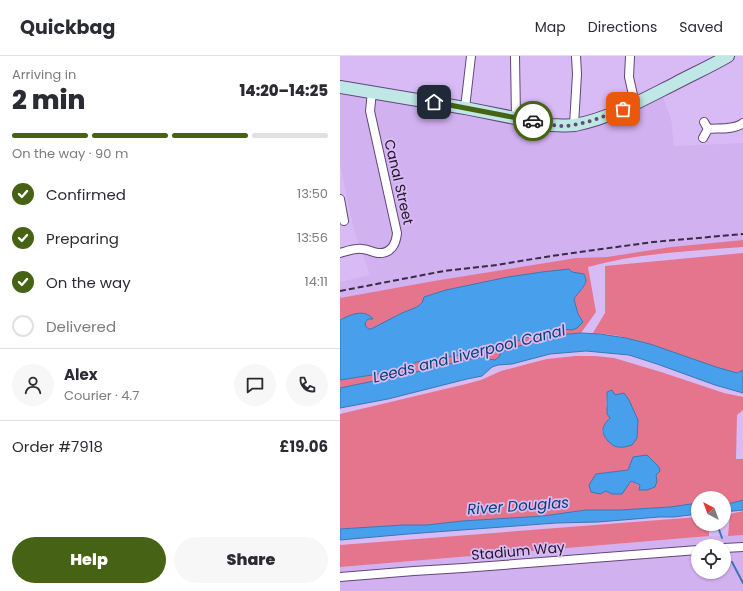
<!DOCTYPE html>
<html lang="en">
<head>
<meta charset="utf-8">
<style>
	body { margin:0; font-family:Poppins,sans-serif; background:#f7f7f7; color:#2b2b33; height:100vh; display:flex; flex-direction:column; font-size:15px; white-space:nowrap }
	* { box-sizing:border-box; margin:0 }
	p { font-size:13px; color:#7c7c81 }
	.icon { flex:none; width:22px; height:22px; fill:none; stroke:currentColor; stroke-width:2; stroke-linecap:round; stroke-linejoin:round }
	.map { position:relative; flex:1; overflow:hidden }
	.drawer { display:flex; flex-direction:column; background:#fff; width:340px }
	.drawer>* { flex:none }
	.needle { width:26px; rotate:319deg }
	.fabs { position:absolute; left:351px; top:435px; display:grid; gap:8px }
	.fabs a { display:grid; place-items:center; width:40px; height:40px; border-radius:50%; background:#fff; box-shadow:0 1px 3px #0004; font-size:20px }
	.pin { position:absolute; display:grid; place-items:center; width:34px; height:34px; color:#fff; margin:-17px; border-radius:8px; box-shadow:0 2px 6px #0006 }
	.courier { position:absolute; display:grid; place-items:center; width:40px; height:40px; margin:-20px; border:3px solid #466315; border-radius:50%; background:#fff; color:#222; box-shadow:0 1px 5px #0007 }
	.headline em { font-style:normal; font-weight:800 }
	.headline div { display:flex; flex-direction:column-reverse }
	.headline { display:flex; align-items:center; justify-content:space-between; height:68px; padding:0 12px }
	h1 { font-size:26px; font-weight:800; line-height:30px }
	.bar { display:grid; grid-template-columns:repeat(4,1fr); gap:6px 4px; align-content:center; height:48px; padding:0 12px }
	.bar i { height:5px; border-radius:3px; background:#e1e1e2 }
	.bar .active { background:#466315 }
	.bar p { grid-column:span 4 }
	.line { display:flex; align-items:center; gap:10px; padding:0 12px; border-top:1px solid #e1e1e2 }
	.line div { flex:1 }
	.round { display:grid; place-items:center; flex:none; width:42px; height:42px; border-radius:21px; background:#f7f7f7 }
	ol { padding:0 12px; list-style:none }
	li { display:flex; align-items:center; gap:12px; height:44px }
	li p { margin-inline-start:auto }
	li .icon { padding:4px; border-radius:50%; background:#466315; color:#fff; stroke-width:4 }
	li:last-child { color:#7c7c81 }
	li i { width:22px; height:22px; border:2px solid #e1e1e2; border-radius:50% }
	.action { display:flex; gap:8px; margin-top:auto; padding:8px 12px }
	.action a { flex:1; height:46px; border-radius:24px; background:#466315; color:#fff; font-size:16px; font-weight:800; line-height:46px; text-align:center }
	.action a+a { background:#f7f7f7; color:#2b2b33 }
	header { display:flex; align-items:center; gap:24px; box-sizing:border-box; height:56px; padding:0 20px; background:#fff; border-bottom:1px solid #e1e1e2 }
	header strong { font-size:19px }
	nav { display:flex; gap:22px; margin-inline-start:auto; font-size:14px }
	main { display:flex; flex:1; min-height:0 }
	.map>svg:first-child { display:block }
	.built { fill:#d2b1f1; fill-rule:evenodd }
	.green { fill:#e5758d; fill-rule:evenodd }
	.water { fill:#489fec; stroke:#3c76b2 }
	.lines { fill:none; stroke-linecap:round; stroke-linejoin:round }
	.stream { stroke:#3c76b2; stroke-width:2 }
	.street-casing { stroke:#614778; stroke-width:10 }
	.secondary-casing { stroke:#614778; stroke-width:14 }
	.street { stroke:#fff; stroke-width:8 }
	.secondary { stroke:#bee7e5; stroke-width:12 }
	.rail { stroke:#392b44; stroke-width:2; stroke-dasharray:6 3; stroke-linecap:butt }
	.done { stroke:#614f71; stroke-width:4; stroke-dasharray:0 7.2 }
	.route { stroke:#466315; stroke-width:5 }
	.labels { text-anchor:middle; stroke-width:3.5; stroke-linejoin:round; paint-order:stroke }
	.street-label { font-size:14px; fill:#21152a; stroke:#d8bbf4 }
	.water-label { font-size:15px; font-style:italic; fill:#004475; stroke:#d8bbf4 }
</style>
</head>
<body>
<header>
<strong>Quickbag</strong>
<nav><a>Map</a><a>Directions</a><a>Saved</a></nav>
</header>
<main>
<section class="drawer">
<div class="headline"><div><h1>2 min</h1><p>Arriving in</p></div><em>14:20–14:25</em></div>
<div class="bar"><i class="active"></i><i class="active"></i><i class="active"></i><i></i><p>On the way · 90 m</p></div>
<ol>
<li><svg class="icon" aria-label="check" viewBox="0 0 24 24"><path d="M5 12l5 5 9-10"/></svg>Confirmed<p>13:50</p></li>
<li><svg class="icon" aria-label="check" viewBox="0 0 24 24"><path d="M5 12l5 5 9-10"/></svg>Preparing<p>13:56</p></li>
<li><svg class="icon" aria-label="check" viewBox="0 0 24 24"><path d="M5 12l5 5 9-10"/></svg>On the way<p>14:11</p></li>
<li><i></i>Delivered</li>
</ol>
<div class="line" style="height:72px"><a class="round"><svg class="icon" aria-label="person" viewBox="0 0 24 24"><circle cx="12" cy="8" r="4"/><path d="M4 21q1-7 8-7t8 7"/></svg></a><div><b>Alex</b><p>Courier · 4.7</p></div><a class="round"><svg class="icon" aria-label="chat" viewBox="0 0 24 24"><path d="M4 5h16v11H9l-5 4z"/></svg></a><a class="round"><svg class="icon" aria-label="phone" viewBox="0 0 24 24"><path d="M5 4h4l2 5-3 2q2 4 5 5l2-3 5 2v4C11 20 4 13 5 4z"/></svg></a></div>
<div class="line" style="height:52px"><div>Order #7918</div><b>£19.06</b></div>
<div class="action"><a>Help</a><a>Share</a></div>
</section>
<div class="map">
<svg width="403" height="535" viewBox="0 0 403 535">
	<rect width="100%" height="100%" fill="#d8bbf4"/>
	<!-- built -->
	<path class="built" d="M0,38L48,41L219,75L280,60L323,41L331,62L334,90L403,87V184L331,191L267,201L236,202L94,225L0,242V226L30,219L13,171L0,108Z
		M403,479V535H0V511L369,480ZM358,490H384V516H358Z"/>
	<!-- green -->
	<path class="green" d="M403,184V191C351,195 298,197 248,211L256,256L241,277L215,279L203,282L161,296C160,301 156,305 150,304L145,300L116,306L68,318L0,332V324L45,317L63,312L77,306L90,304L138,296L174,286L206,275L222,273L232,274L243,266L238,258L234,243C237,239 246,229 246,225C246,223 245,221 244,219L232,216L229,213L202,216L168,221L106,234L85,241L82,247L77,251L62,257L31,274L29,273L26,271L25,267L28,263L32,262L6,261L0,264V242L94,225L236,202L267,201L331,191Z
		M403,197V314L398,317C380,313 364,307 347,301C317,291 286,278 253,277L265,257V210Z
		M235,300H255L274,302L321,316L384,337L403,341V354L397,359L396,403H403V444L388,448L384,447V442H358V447L330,451L280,454H246L203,460L122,465L87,469H63L0,473V358L126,328L141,324L161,315L195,306L207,303ZM272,334L275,339L272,389L262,376L265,368L270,362L266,349L267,336ZM288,414L316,419L317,425L299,434L300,430L291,425L272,438L266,435L256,418Z
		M403,455V479L388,480L390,458Z
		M358,461V468H369V480L0,511V489Z"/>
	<!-- water -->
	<path class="water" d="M229,213L232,216L244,218C245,221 246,223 246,225C246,229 237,238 234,243L238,258L243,266L237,272L232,274L222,273L206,275L174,286L138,296L90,304L77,306L63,312L45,317L0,324V264C10,259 24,252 33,263H28L25,267L26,271L29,273H31L62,257L77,251L82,247L84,241L106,234L168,221L202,216Z
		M241,277L260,278L286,282L310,288L376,311L397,317L403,314V337L375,329L317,308L289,299L246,295L210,298L172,308L158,309L152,311L142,320L127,323L48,343L0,352V332L68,318L116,306L145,300L148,303L155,304L159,301L161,296L203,282L215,279Z
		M272,334L275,339L284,337L289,344L298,364L297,382L292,389C288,390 283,392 279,391C274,391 271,388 268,385C260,376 262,370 270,362L267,358V336Z
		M307,399L319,411L320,415L316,419L317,425L315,431L307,434H299L300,429L291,425L282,438H272L266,435L260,438L251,436L249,429L256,418L288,414L293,401Z
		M403,444V454L384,456V447L388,448Z
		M358,447V458L334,461H319L258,466L216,467L68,478L0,484V473L63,469H87L122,465L203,460L246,454H280L330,451Z"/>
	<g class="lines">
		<!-- stream -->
		<path class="stream" d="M377,468L382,482
			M392,506L403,527"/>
		<!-- street casing -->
		<g class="street-casing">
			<path id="street" d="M175,0L176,62
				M290,0L289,21L295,48
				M125,52L131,0
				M234,69L237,18L236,0
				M368,73C378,72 395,74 403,67
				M363,82L368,73L364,66
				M0,143L4,165
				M0,197C7,195 15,192 22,193C27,193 32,196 38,197C51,198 56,188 57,177L30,55L32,36
				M384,492L403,491
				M0,521L74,515L123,512L358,494"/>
		</g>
		<!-- secondary casing -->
		<g class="secondary-casing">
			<path id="secondary" d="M0,31L125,52L210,69C218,69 226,70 235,69C271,62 304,43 336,27C353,18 371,10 388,0"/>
		</g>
		<!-- street -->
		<use href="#street" class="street"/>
		<!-- secondary -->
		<use href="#secondary" class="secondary"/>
		<!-- rail -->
		<path class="rail" d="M0,235L104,215L157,209L211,200L313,186L403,178"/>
	</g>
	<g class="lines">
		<!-- done -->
		<path class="done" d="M193,65C203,67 213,70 224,70C244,69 265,60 283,53"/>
		<!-- route -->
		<path class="route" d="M94,46L193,65"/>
	</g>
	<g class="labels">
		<!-- street labels -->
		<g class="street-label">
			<text transform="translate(59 126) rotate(77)" y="5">Canal Street</text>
			<text transform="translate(178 495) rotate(-5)" y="5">Stadium Way</text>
		</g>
		<!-- water labels -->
		<g class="water-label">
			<text transform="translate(129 298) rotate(-14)" y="5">Leeds and Liverpool Canal</text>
			<text transform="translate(178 450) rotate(-4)" y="5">River Douglas</text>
		</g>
	</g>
</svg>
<div class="fabs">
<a><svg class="needle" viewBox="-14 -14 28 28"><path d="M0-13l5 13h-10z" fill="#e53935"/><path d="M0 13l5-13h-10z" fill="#7c7c81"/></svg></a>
<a><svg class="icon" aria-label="locate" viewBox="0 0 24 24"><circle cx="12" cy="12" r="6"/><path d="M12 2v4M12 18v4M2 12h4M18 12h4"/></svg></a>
</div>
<div class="pin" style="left:283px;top:53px;background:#ea580c"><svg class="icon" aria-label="bag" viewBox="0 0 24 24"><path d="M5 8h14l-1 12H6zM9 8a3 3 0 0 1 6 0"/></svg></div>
<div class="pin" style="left:94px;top:46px;background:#1f2937"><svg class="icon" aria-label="home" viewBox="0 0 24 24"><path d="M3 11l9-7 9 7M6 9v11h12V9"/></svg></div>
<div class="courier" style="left:193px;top:65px"><svg class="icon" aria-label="car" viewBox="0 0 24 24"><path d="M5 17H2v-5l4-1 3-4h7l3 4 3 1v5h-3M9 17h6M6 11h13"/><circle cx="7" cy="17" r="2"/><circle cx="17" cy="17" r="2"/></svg></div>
</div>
</main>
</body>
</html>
